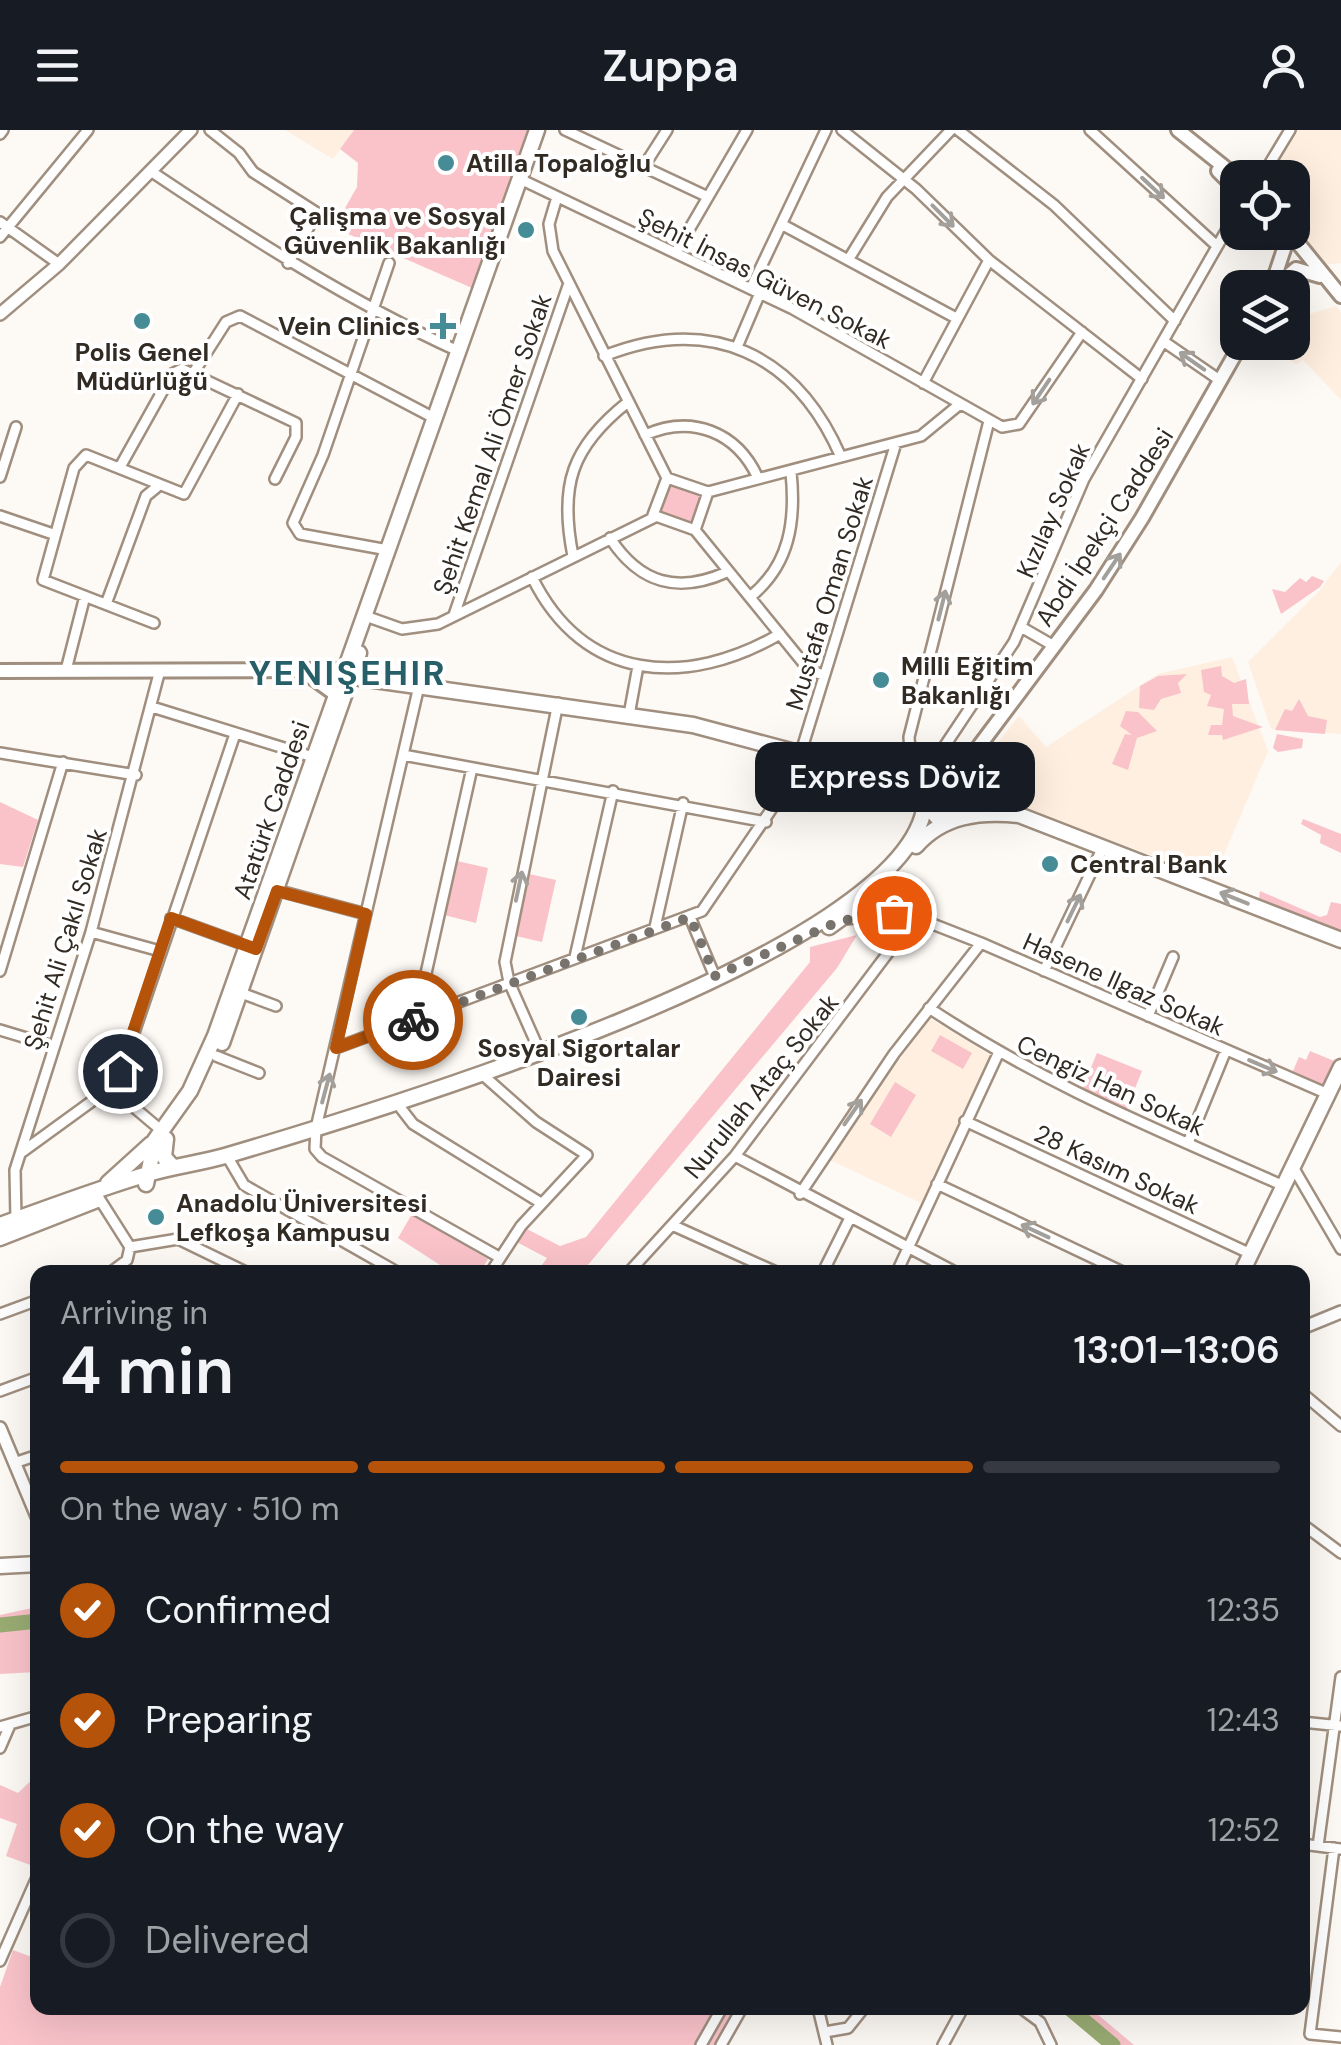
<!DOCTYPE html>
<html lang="en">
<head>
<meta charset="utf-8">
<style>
	body { margin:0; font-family:"DM Sans",sans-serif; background:#20242c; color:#f1f3f6; height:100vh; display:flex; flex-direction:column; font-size:38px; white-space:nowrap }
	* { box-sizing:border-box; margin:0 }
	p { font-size:32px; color:#9ea1a6 }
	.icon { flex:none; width:55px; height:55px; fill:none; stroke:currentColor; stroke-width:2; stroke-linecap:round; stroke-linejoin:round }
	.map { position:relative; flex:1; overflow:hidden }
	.drawer { position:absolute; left:30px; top:1135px; width:1280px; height:750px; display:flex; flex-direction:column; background:#171b24; border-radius:20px; box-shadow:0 10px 40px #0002 }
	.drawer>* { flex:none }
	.fabs { position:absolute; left:1220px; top:30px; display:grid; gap:20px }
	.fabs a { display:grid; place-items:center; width:90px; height:90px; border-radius:20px; background:#171b24; box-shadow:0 10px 40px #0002; font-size:50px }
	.pin { position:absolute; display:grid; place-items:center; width:85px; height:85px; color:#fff; margin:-42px; border:5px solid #fff; border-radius:50%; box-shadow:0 2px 10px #0007 }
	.courier { position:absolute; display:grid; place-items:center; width:100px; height:100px; margin:-50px; border:8px solid #b45309; border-radius:50%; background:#fff; color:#222; box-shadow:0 2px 12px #0007 }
	.bubble { position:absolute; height:70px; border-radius:20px; background:#171b24; box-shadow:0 10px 40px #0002; font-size:32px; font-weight:600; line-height:70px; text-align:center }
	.head em { font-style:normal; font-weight:600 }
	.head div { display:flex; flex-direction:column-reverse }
	.head { display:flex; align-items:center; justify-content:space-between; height:170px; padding:0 30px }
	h1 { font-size:65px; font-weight:600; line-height:75px }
	.bar { display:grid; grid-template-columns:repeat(4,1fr); gap:15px 10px; align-content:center; height:120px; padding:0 30px }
	.bar i { height:12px; border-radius:8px; background:#363941 }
	.bar .active { background:#b45309 }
	.bar p { grid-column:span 4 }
	ol { padding:0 30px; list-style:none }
	li { display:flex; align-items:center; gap:30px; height:110px }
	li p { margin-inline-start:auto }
	li .icon { padding:10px; border-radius:50%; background:#b45309; color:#fff; stroke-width:4 }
	li:last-child { color:#9ea1a6 }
	li i { width:55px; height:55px; border:5px solid #363941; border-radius:50% }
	header { display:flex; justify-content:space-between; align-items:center; height:130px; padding:0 30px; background:#171b24; font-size:45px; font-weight:600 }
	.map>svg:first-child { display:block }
	.built { fill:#feefe0 }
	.green { fill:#fac3ca }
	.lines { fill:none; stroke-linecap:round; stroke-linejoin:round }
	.river { stroke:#99ac73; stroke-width:15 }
	.minor-casing { stroke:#a08f7f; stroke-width:14 }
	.tertiary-casing { stroke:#a08f7f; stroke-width:16 }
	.secondary-casing { stroke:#a08f7f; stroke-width:18 }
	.primary-casing { stroke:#a08f7f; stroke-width:19 }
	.minor { stroke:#fff; stroke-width:9 }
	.tertiary { stroke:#fff; stroke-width:11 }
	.secondary { stroke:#fff; stroke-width:12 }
	.primary { stroke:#fff; stroke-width:14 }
	.oneway { stroke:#a3a09c }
	.done { stroke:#79736d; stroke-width:10; stroke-dasharray:0 18 }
	.route { stroke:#b45309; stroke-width:12 }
	.poi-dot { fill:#468c96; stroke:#fff; stroke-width:4 }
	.labels { text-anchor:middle; stroke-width:8; stroke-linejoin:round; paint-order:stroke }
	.poi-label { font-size:25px; font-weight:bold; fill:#322b24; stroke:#fff; text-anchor:start }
	.street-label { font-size:25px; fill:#322b24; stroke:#fff }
	.district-label { font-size:35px; font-weight:bold; letter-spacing:2.5px; fill:#265f67; stroke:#fff }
</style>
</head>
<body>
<header><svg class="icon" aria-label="menu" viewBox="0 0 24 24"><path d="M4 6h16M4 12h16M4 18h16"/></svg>Zuppa<svg class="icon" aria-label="person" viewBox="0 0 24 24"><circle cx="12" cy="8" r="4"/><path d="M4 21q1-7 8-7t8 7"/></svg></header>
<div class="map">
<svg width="1341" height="1915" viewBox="0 0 1341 1915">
	<rect width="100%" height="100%" fill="#fdf9f5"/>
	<!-- built -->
	<path class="built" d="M285,0H354L333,29Z
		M1297,0H1341V133L1322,135L1293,96L1292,48H1270Z
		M1336,176L1341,182V270L1303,230L1296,234L1262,213L1292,212L1293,189Z
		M1341,432V604L1271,599L1248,532L1319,461Z
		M1232,527L1268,621L1214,748L987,665L978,653L981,634L1019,586L1046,617L1158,544Z
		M929,888L990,925L921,1073L828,1029Z"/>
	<!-- green -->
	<path class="green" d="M354,0H527L472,158L346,103L336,94L357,57L358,33L340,19Z
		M670,352L703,363L692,394L659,383Z
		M1312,446L1324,451L1320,457L1281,484L1272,459L1285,462L1300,448L1306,452Z
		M1221,536L1222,546L1234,553L1246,549L1249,574H1232L1233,586L1263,597L1223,610L1222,605H1208L1211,595H1222L1224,579L1207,576L1211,565L1204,562L1201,540Z
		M1187,544L1178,553L1181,563L1161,569L1154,580L1139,578L1140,556L1158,546Z
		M1299,569L1308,586L1327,590L1325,604L1275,600L1285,579L1292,581Z
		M1126,581L1138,582L1157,601L1137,608L1128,640L1112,634L1125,604L1132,605L1120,596Z
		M1277,604L1303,609L1302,618L1278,622L1273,618Z
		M0,672L38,690L23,737L0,734Z
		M1303,689L1341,704V723L1320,713L1321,705L1301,694Z
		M457,731L488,738L476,793L444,785Z
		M529,744L556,750L542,812L516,806Z
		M1260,761L1320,787L1327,785L1331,772L1341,774V802L1259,768Z
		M857,805L837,838L582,1142H537L547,1128L511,1109L521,1096L560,1116L586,1107L810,832V817Z
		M940,905L972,923L963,939L931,921Z
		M1310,921L1339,933L1332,950L1317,956L1264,933L1266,929L1293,941L1299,927L1306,930Z
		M1097,923L1142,941L1125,983L1080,964Z
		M895,952L916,965L891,1007L870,994Z
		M412,1084L488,1129L480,1142H451L398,1108Z
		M37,1477V1542L0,1544V1485Z
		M37,1645L38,1733L36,1737L6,1726L17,1694L0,1688V1655L18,1663Z
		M13,1820L37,1829L38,1878H734L715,1915H0V1857Z
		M1060,1878H1090L1134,1915H1107Z"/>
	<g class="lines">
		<!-- river -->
		<path class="river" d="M0,1495L38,1491
			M1069,1878L1113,1915"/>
		<!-- minor casing -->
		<g class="minor-casing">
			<path id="minor" d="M210,0L239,23L253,42L317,83L288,133
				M565,0L706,66
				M842,0L916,59L989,130L1142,249
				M958,0L1054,75L1175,191
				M1090,0L1217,116
				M0,4L3,0
				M644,36L667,0
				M152,42C252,109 349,171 458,221
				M1261,48L1290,0
				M520,49L793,179L1002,297L1019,294L1082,202
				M557,67L549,94L553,121L667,348
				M0,92L59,134
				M783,95L956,188
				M0,107L88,0
				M676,122L747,0
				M850,127L887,67L951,0
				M751,158L826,0
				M1163,211L1221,251
				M737,217L760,163
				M604,226C710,184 796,223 841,327
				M194,242L226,192L240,186L436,289
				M923,253L989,130
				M989,291L909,607L910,622L923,631L940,623L1014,512L1084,349L1238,80
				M645,305C692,284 737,302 758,348
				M120,337L172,244L182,239L296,293V307L275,349
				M0,347L16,297
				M667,348L708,362L695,400L653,385Z
				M708,362L921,306L960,274
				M0,386L53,404
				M695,400L809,540L823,545
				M610,408C640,454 678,464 727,442
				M388,420L300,404L293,393L323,325L389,133
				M573,426C559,356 571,317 628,272
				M532,447C584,553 687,558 780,504
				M750,467C790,435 796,391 791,342
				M106,474L146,366L157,357
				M454,485L568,156
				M371,488L402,499L438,494L655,387
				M154,493L43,450L74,338L86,325L184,364L238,264
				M1021,497L1054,516
				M66,540L85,466
				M419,556L316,998L315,1019L322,1027L499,1127
				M152,577L313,627
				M629,585L638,536
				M0,623L136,645
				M403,625L766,692
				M800,625L896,313
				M272,759L366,784
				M866,768L981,813L1328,964
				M690,787L715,847
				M171,788L248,816
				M846,789L900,783
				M655,797L683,673
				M91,802L160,821
				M575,827L613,661
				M0,841L63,632
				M1044,841L1103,717
				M241,863L276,876
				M929,878C1045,955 1158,1000 1284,1056
				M1148,886L1173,827
				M416,888L472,638
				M0,900L53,916
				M336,918L702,781L807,627
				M540,922L509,852L505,832L558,573
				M216,926L259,943
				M484,946L536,992L587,1025L521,1096L491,1142
				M117,953L235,604
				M117,953L130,974L162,1001
				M396,972L413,994L541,1073
				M965,991L1251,1124
				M1188,1013L1226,920
				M22,1022L117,953
				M227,1026L244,1055L397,1142
				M735,1026L955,1142
				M1293,1037L1341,1119
				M937,1054L1123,1142
				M800,1064L894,924L981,813
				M97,1065L130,1117L127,1130L111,1142
				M16,1089L15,1040L91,802L160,540
				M672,1095L776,1142
				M130,1117L178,1109L246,1142
				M629,1142L735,1026L915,787
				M823,1142L849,1090
				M897,1142L998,924
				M0,1184L38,1170
				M0,1261L38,1247
				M1302,1263L1341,1296
				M14,1333L38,1325
				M1302,1394L1341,1423
				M1302,1592L1341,1596
				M0,1597L38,1586
				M0,1618L10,1595
				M1302,1714L1341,1719
				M1318,1716L1341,1547
				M1334,1718L1310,1904L1341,1907
				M0,1831L38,1745
				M818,1878L827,1915
				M1021,1878L1040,1892L1051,1915
				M825,1902L848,1898L864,1878
				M701,1915L722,1878
				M721,1915L742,1878
				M943,1915L963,1878"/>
		</g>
		<!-- tertiary casing -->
		<g class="tertiary-casing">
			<path id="tertiary" d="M0,184L59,134L191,0
				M1302,1198L1341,1182
				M0,1298L38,1389"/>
		</g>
		<!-- secondary casing -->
		<g class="secondary-casing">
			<path id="secondary" d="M1178,0L1238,48
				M1218,41L1238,61
				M1289,102L1341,166
				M1272,155L1284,119L1276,102
				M1274,158L1296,139L1320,146
				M0,541L344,540
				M310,546L335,564
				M979,623L971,642L974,662L1012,683
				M892,648L912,650L936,646
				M924,671L930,652L971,627L1096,460L1142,388L1242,212"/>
		</g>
		<!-- primary casing -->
		<g class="primary-casing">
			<path id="primary" d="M346,546L693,595L881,645L914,661L937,687H963
				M916,716C943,685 980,681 1019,685L1341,810
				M829,797L868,769
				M222,913L359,523
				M166,1009L164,1027L173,1037
				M108,1053L151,1014
				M146,1054L155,1010L190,961L215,906L537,0
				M0,1095C50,1077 100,1058 151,1043C175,1036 200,1033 225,1026C357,987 911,824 925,673
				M0,1108L97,1070
				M1242,1142L1341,937
				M0,1436L38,1434"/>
		</g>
		<!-- minor -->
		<use href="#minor" class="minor"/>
		<!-- tertiary -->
		<use href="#tertiary" class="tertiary"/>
		<!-- secondary -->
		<use href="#secondary" class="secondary"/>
		<!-- primary -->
		<use href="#primary" class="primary"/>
	</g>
	<!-- one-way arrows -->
	<defs><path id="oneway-shaft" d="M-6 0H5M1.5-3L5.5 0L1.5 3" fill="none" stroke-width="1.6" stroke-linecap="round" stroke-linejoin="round" transform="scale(2.5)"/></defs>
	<g class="oneway">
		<use href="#oneway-shaft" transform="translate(1153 58) rotate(43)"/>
		<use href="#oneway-shaft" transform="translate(943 86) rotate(45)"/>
		<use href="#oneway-shaft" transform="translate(1192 231) rotate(-145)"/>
		<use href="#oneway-shaft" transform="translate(1041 262) rotate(124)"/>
		<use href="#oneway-shaft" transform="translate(1112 436) rotate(-56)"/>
		<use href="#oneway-shaft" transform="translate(942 475) rotate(-76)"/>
		<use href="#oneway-shaft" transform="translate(519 756) rotate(-78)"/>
		<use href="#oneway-shaft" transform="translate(1234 768) rotate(-158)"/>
		<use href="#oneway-shaft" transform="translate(1074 778) rotate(-64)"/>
		<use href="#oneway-shaft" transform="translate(1263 936) rotate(23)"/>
		<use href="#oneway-shaft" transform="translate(326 958) rotate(-75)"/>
		<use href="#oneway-shaft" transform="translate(853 982) rotate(-55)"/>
		<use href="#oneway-shaft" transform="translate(1035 1101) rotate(-155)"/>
	</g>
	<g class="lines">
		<!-- done -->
		<path class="done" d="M413,890L690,787L715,846L840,791L894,783"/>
		<!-- route -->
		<path class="route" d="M120,941L171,788L256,819L277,761L366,784L336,918L413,890"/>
	</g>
	<!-- markers -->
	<g class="poi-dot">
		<circle cx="446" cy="33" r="10"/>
		<circle cx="526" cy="100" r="10"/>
		<circle cx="142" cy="191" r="10"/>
		<path d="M438 181h10v10h10v10h-10v10h-10v-10h-10v-10h10z"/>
		<circle cx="881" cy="550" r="10"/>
		<circle cx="1050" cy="734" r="10"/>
		<circle cx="579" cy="887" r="10"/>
		<circle cx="156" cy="1087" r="10"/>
	</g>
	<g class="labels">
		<!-- poi labels -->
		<g class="poi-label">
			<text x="466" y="42">Atilla Topaloğlu</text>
			<text x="506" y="95" text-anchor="end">Çalişma ve Sosyal<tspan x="506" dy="29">Güvenlik Bakanlığı</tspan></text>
			<text x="420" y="205" text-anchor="end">Vein Clinics</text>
			<text x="142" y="231" text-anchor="middle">Polis Genel<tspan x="142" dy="29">Müdürlüğü</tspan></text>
			<text x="901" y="545">Milli Eğitim<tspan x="901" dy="29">Bakanlığı</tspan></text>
			<text x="1070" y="743">Central Bank</text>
			<text x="579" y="927" text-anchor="middle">Sosyal Sigortalar<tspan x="579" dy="29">Dairesi</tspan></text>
			<text x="176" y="1082">Anadolu Üniversitesi<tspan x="176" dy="29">Lefkoşa Kampusu</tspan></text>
		</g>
		<!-- street labels -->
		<g class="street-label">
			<text transform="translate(765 148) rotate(27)" y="9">Şehit İnsas Güven Sokak</text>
			<text transform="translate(492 314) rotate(-71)" y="9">Şehit Kemal Ali Ömer Sokak</text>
			<text transform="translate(1053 380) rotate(-66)" y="9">Kızılay Sokak</text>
			<text transform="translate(1104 397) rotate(-57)" y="9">Abdi İpekçi Caddesi</text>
			<text transform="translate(829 463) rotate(-73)" y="9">Mustafa Oman Sokak</text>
			<text transform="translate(271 680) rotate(-71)" y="9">Atatürk Caddesi</text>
			<text transform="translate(65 809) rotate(-73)" y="9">Şehit Ali Çakıl Sokak</text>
			<text transform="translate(1124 854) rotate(24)" y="9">Hasene Ilgaz Sokak</text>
			<text transform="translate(1111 955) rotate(25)" y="9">Cengiz Han Sokak</text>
			<text transform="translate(761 956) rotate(-51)" y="9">Nurullah Ataç Sokak</text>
			<text transform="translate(1117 1039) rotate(25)" y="9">28 Kasım Sokak</text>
		</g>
		<!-- district labels -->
		<g class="district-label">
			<text x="348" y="555">YENIŞEHIR</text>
		</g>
	</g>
</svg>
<div class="fabs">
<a><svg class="icon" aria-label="locate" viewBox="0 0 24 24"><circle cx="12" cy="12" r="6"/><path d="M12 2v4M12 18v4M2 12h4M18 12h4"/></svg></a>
<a><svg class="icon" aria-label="layers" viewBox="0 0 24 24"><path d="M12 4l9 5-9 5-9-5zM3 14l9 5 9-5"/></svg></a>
</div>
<div class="pin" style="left:894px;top:783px;background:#ea580c"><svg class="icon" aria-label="bag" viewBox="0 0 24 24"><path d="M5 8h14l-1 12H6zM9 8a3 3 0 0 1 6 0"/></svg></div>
<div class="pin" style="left:120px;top:941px;background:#1f2937"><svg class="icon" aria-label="home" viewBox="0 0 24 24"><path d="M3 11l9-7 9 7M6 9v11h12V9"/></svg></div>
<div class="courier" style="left:413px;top:890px"><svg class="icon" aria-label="bike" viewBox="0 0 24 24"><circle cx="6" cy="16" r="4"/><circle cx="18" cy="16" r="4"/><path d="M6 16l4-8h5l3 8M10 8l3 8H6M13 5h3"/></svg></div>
<div class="bubble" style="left:755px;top:612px;width:280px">Express Döviz</div>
<section class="drawer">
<div class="head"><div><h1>4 min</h1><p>Arriving in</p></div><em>13:01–13:06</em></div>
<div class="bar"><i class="active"></i><i class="active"></i><i class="active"></i><i></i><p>On the way · 510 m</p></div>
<ol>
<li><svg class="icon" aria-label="check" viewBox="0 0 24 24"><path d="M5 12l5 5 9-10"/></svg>Confirmed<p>12:35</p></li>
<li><svg class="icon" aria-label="check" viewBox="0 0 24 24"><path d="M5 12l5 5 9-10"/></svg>Preparing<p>12:43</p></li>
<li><svg class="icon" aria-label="check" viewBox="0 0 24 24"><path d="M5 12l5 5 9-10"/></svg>On the way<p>12:52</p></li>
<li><i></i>Delivered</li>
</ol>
</section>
</div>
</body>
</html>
